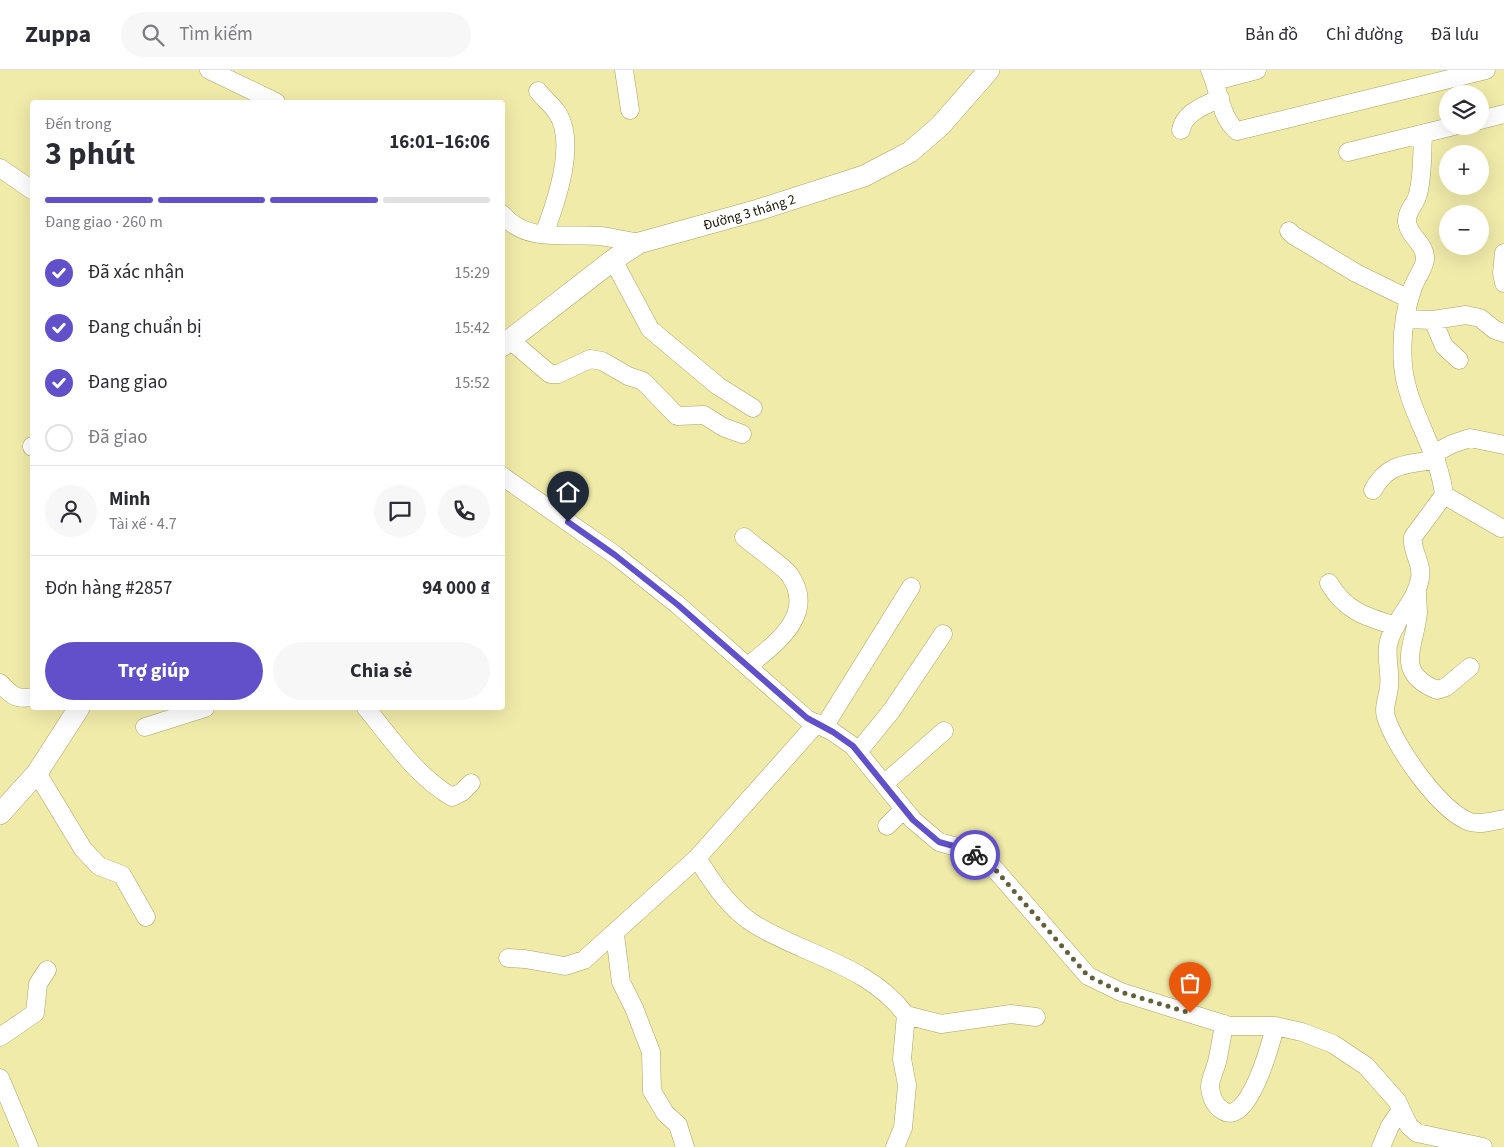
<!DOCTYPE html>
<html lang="vi">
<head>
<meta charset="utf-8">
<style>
	body { margin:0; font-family:"Source Sans 3",sans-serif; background:#f7f7f7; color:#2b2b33; height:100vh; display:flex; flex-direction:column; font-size:19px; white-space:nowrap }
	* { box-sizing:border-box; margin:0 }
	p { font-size:16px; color:#7c7c81 }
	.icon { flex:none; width:28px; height:28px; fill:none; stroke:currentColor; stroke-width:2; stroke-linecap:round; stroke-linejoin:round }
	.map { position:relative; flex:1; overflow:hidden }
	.drawer { position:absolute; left:30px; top:30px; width:475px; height:610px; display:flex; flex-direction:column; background:#fff; border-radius:5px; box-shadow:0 5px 20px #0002 }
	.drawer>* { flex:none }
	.tools { position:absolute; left:1439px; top:15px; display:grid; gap:10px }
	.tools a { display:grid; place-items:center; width:50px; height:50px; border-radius:50%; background:#fff; box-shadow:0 5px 20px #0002; font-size:25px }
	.pin { position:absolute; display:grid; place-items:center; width:42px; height:42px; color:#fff; margin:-51px -21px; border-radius:50% 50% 50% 0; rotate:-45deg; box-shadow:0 0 5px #0007 }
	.pin .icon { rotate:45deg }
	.courier { position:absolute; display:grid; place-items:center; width:50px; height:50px; margin:-25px; border:4px solid #6150c9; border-radius:50%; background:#fff; color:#222; box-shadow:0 1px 6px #0007 }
	.overview em { font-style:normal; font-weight:700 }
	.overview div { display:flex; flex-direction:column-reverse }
	.overview { display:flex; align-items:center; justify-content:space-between; height:85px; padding:0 15px }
	h1 { font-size:32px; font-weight:700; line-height:38px }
	.bar { display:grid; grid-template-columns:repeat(4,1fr); gap:8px 5px; align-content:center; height:60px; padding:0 15px }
	.bar i { height:6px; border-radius:4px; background:#e1e1e2 }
	.bar .current { background:#6150c9 }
	.bar p { grid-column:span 4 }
	.line { display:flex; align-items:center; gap:12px; padding:0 15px; border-top:1px solid #e1e1e2 }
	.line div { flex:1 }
	.round { display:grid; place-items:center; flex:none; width:52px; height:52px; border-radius:26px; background:#f7f7f7 }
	ol { padding:0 15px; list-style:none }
	li { display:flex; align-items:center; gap:15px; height:55px }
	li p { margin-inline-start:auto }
	li .icon { padding:5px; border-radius:50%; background:#6150c9; color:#fff; stroke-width:4 }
	li:last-child { color:#7c7c81 }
	li i { width:28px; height:28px; border:2px solid #e1e1e2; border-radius:50% }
	.primary-button { display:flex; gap:10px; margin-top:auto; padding:10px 15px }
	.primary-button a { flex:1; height:58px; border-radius:30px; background:#6150c9; color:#fff; font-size:20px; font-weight:700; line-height:58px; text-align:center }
	.primary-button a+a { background:#f7f7f7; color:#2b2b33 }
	header { display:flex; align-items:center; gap:30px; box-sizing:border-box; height:70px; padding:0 25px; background:#fff; border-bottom:1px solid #e1e1e2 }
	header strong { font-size:24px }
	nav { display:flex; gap:28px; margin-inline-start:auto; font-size:18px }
	.search { width:350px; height:45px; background:#f7f7f7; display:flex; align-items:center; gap:12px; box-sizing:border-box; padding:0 18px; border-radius:28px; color:#7c7c81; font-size:19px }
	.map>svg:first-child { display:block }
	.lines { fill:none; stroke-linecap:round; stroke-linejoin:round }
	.minor-casing { stroke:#a8a364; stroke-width:19 }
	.major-casing { stroke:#a8a364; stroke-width:22 }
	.minor { stroke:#fff; stroke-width:18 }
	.major { stroke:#fff; stroke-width:21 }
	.done { stroke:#63603b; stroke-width:5; stroke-dasharray:0 9 }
	.route { stroke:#6150c9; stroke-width:6 }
	.labels { text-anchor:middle; stroke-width:4; stroke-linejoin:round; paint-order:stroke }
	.street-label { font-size:14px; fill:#171500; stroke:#fdf9b6 }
</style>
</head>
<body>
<header>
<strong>Zuppa</strong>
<div class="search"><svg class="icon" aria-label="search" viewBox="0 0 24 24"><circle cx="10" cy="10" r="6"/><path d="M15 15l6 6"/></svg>Tìm kiếm</div>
<nav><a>Bản đồ</a><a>Chỉ đường</a><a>Đã lưu</a></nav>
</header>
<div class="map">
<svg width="1504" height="1077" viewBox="0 0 1504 1077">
	<rect width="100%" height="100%" fill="#f0eba9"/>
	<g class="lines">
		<!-- minor casing -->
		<g class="minor-casing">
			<path id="minor" d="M209,0L276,32
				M624,0L630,40
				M1210,0C1219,19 1220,47 1237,61L1486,0
				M1215,11L1257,0
				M538,21C543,28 551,34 556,41C578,71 556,133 544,164
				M1480,50L1504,44
				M1181,60C1184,42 1205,36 1220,28
				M1423,64C1422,83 1423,105 1418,124C1416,134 1406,141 1407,152C1409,167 1426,174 1425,189C1425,197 1416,208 1413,217C1404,242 1401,269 1403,295C1407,341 1439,379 1444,425L1413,467C1411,481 1423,494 1420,508C1416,534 1392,550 1388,576C1386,589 1391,604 1389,617C1388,628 1383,637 1386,647C1395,677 1440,741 1470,752C1480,755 1494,751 1504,749
				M1348,82L1454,56
				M0,98L32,120
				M502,144C527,174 567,163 601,166C614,168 627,171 639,173
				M1289,161L1293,165L1356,203L1409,229
				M1504,183L1502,203L1504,213
				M613,190L650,259L718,316L753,338
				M1405,249L1433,250L1466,245L1480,248L1495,260L1504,263
				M1433,250L1444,276L1459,290
				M510,270L550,304H558L590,289L602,291L628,306L643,311L677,346L704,345L723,357L742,364
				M32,377V376
				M1433,384L1452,374L1470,368L1504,375
				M502,406L615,485L678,535L807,649L833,662L853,676L913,750L939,772L968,780L993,797L1088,906L1121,922L1230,956H1275L1302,962L1333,974L1366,996L1397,1031L1409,1056L1417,1063L1483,1077
				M1373,420C1389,391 1407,396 1436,389
				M1444,425L1501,458
				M744,467C754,476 783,496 789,504C818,544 775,574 748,596
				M1329,513C1345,541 1366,547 1396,556
				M1417,523C1417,530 1418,537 1418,543C1415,576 1393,602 1437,620L1446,617L1470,597
				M0,613C11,625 16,630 32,627
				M366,638C392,669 416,706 452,727L462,722L471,713
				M145,657L205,638
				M824,657L911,517
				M858,682L892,640L943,564
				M37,703L83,779L99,796L122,805L146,847
				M884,714L944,661
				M887,756L904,739
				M697,788C712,812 729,838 754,854C804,885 869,895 906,945L902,989L907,1015L903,1058L895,1077
				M615,865L621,912L634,938L651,982L652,1021L665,1043L678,1055L685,1077
				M508,888L525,889L565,896L584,890L697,788L817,653
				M906,945L941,954L1011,944L1036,947
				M1224,954C1222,966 1220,979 1217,992C1215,1000 1210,1009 1210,1017C1211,1027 1214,1035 1222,1040C1248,1059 1271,973 1275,956
				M0,967L35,943L38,914L47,900
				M0,1008L29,1077
				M1381,1077L1390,1056L1401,1040"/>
		</g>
		<!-- major casing -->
		<g class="major-casing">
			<g id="major">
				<path id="s1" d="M502,276L613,190L639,173L758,140L864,106L910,82L940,56L989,0"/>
				<path d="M0,744L37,703L79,638"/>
			</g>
		</g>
		<!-- minor -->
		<use href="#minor" class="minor"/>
		<!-- major -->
		<use href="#major" class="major"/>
	</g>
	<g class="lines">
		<!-- done -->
		<path class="done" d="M975,785L993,797L1088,906L1121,922L1190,943"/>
		<!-- route -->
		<path class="route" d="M568,452L615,485L678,535L807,648L833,662L853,676L913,750L939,772L968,780L975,785"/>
	</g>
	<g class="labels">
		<!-- street labels -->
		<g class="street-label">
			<text dy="5" stroke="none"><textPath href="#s1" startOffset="286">Đường 3 tháng 2</textPath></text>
		</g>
	</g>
</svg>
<div class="tools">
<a><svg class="icon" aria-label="layers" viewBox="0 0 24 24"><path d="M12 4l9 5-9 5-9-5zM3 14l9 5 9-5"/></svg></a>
<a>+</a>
<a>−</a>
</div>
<div class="pin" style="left:1190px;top:943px;background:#ea580c"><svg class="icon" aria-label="bag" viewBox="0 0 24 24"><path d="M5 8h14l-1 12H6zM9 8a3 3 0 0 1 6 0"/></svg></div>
<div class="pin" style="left:568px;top:452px;background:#1f2937"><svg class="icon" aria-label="home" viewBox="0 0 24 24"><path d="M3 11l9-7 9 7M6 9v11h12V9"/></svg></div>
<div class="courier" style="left:975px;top:785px"><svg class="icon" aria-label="bike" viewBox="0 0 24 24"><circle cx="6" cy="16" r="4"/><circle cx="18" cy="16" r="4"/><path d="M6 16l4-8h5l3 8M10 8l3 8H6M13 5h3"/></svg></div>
<section class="drawer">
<div class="overview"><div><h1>3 phút</h1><p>Đến trong</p></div><em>16:01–16:06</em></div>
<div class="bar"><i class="current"></i><i class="current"></i><i class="current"></i><i></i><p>Đang giao · 260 m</p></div>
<ol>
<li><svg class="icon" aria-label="check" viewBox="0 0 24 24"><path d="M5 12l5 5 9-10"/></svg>Đã xác nhận<p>15:29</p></li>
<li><svg class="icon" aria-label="check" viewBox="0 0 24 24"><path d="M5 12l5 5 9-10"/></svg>Đang chuẩn bị<p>15:42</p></li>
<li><svg class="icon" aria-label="check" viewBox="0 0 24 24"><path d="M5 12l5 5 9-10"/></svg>Đang giao<p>15:52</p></li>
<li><i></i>Đã giao</li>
</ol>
<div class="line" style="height:90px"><a class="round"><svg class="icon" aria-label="person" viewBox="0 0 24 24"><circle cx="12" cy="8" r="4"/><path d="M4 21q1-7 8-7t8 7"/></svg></a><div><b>Minh</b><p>Tài xế · 4.7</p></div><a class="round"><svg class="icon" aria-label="chat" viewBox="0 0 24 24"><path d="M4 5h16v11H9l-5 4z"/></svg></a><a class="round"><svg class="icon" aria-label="phone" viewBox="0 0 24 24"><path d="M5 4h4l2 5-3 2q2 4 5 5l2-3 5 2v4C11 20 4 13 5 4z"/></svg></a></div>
<div class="line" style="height:65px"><div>Đơn hàng #2857</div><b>94 000 ₫</b></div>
<div class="primary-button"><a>Trợ giúp</a><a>Chia sẻ</a></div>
</section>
</div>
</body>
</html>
